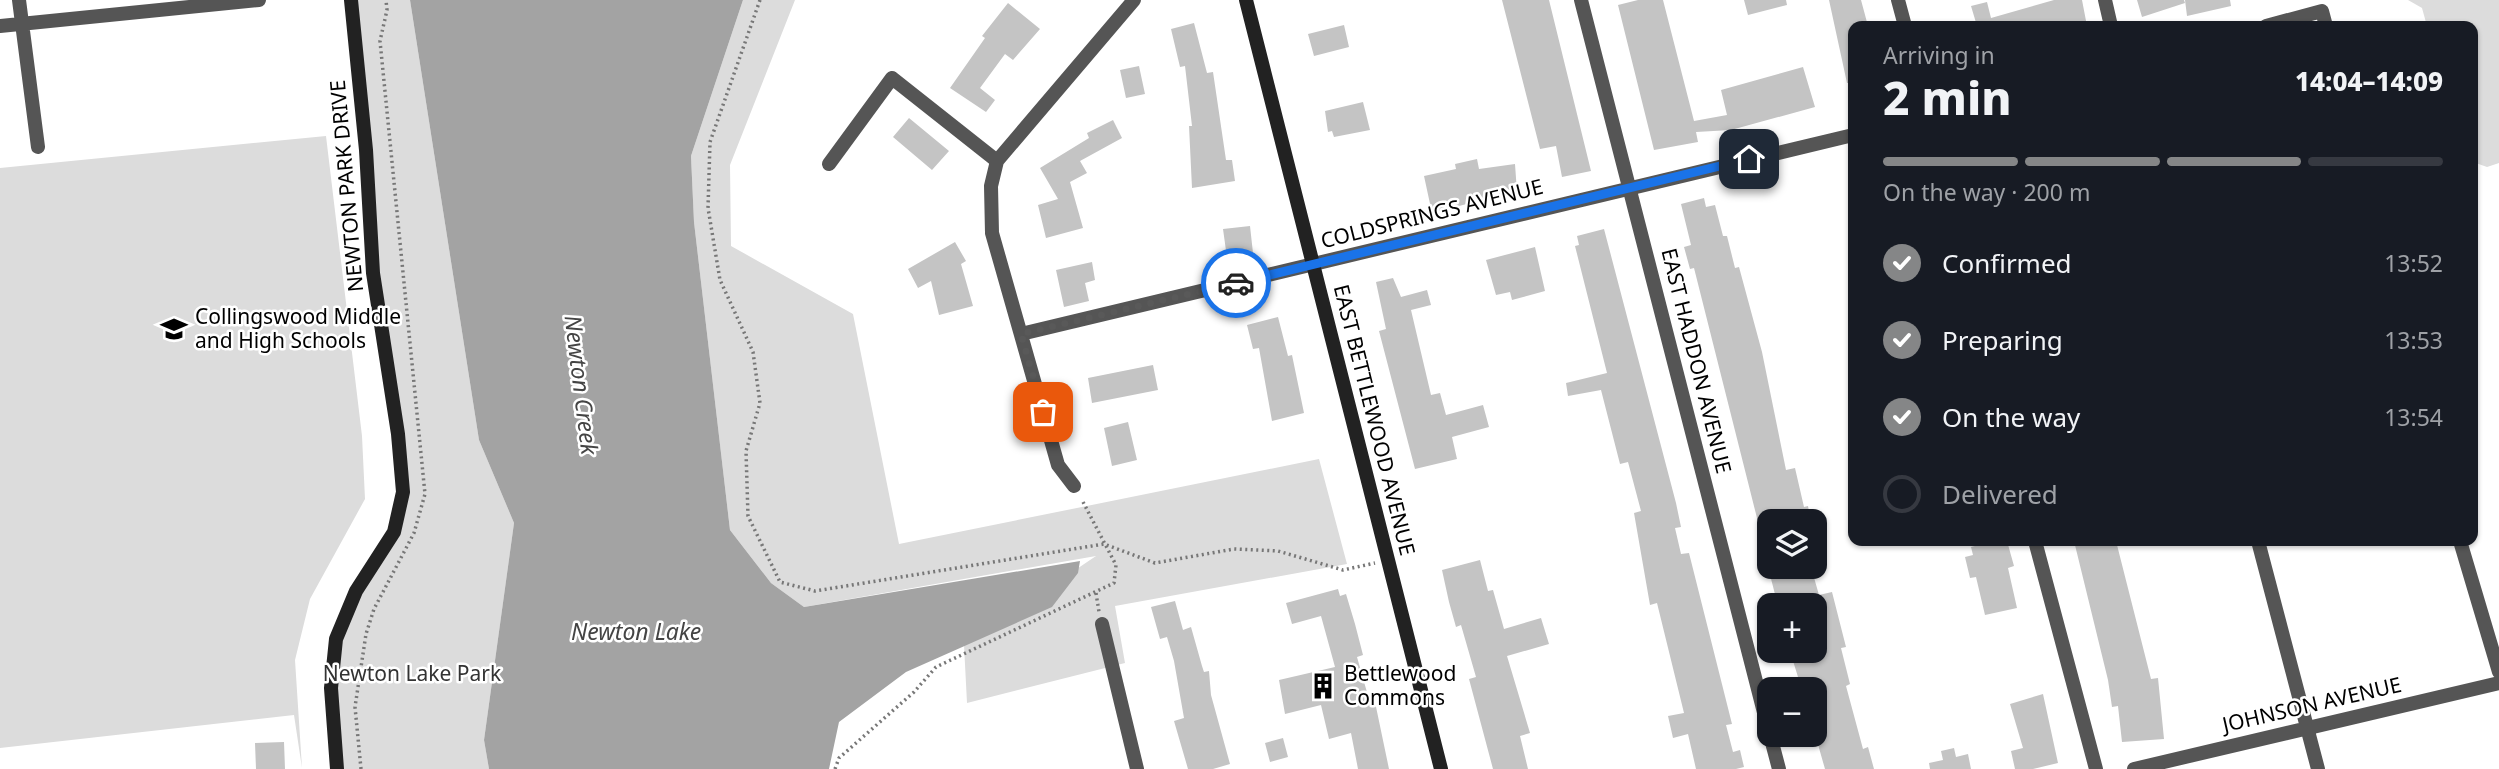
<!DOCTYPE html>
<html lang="en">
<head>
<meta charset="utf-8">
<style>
	body { margin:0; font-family:"Noto Sans",sans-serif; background:#20242c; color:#f1f3f6; height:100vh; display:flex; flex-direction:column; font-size:26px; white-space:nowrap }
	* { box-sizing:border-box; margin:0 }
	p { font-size:23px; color:#9ea1a6 }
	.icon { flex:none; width:38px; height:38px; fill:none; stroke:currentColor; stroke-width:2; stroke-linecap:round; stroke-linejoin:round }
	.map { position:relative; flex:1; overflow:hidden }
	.side { position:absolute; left:1848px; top:21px; width:630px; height:525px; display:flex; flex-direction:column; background:#171b24; border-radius:14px; box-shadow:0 2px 5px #0004 }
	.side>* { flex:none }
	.buttons { position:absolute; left:1757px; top:509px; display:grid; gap:14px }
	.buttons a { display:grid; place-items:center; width:70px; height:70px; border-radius:14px; background:#171b24; box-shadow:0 2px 5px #0004; font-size:35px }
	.pin { position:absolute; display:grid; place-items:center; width:60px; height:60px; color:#fff; margin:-30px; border-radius:14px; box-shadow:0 4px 10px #0006 }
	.courier { position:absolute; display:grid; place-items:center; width:70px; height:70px; margin:-35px; border:5px solid #1a73e8; border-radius:50%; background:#fff; color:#222; box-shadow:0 2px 9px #0007 }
	.overview em { font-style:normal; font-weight:800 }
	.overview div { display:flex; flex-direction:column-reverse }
	.overview { display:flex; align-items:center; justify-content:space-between; height:119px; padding:0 35px }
	h1 { font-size:46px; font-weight:800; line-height:52px }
	.bar { display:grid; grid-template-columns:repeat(4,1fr); gap:10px 7px; align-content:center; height:84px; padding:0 35px }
	.bar i { height:9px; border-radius:5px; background:#363941 }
	.bar .current { background:#858687 }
	.bar p { grid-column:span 4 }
	ol { padding:0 35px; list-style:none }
	li { display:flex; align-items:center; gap:21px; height:77px }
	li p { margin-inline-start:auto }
	li .icon { padding:7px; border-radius:50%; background:#858687; color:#fff; stroke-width:4 }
	li:last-child { color:#9ea1a6 }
	li i { width:38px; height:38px; border:4px solid #363941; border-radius:50% }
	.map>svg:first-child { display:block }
	.green { fill:#dcdcdc }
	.water { fill:#a3a3a3 }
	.building { fill:#c4c4c4 }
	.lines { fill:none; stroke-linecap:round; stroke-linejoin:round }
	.path { stroke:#777; stroke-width:3.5; stroke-dasharray:2 3.5; stroke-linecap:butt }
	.street { stroke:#555; stroke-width:14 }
	.secondary { stroke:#222; stroke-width:14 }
	.done { stroke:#595959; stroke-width:7; stroke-dasharray:0 12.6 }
	.route { stroke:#1a73e8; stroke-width:9 }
	.labels { text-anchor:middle; stroke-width:5; stroke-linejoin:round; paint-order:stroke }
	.street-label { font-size:21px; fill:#000; stroke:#fff }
	.poi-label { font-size:21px; fill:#000; stroke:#fff; text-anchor:start }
	.park-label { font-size:21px; fill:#333; stroke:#fff }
	.water-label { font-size:23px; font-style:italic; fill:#444; stroke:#fff }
</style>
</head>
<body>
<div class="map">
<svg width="2499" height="769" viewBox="0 0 2499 769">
	<rect width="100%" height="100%" fill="#fff"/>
	<!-- green -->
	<path class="green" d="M351,0H410L479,440L514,523L484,740L489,769H337L336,639L400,512L373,273Z
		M743,0H795L730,165L731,246L853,314L899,544L1319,459L1347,564L1115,606L1125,663L967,703L964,645L1096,556L804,607L771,583L730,530L694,222L691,156Z
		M2408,0H2499V163L2487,167L2473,162V26H2427L2422,8Z
		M326,136L362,436L365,499L310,599L295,660L302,768L294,715L0,748V168Z"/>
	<!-- water -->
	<path class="water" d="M410,0H743L691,156L694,222L730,530L771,583L804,607L1080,561L1078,573L1052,607L906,672L839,722L829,769H489L484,740L514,523L479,440Z"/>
	<!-- building -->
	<path class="building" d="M1502,0H1549L1591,171L1562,177L1556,146L1540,149Z
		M1638,0H1663L1694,121L1727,115L1721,90L1803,67L1815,107L1731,130L1696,132L1698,142L1654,150L1618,5Z
		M1744,0H1786L1787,5L1748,15Z
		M1829,0H1861L1868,26H1853V83H1847Z
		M2054,0H2082L2087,26H1977L1971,6L1987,2L1991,18Z
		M2137,0H2184L2185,3L2142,17Z
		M2185,0H2230L2231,6L2187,16Z
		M1008,3L1040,29L1013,60L1005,54L980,88L995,100L986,112L950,88L985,38L982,36Z
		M1194,23L1207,73L1213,72L1226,160H1232L1235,181L1192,188L1189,126H1192L1185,66L1180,67L1171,29Z
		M1344,25L1349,47L1314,56L1308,34Z
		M1139,66L1145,94L1126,98L1120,70Z
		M1363,102L1370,130L1334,137L1332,131L1328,132L1325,111Z
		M909,118L949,151L932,170L893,137Z
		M1113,120L1122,138L1080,161L1087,173L1070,182L1083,228L1046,238L1038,205L1058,199L1040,168L1089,138L1087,133Z
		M1477,159L1479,169L1515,164L1517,192L1485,196L1486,199L1432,213L1424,176L1456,169L1455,164Z
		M1704,198L1706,207L1715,205L1723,236H1727L1735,268L1739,267L1762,352L1786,470L1795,468L1804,507L1808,506L1811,522H1758L1694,268L1690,269L1684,247L1691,245L1681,204Z
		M1250,226L1254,262L1228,265L1223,229Z
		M1604,229L1676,503L1681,527L1675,528L1681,554L1689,553L1732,724L1726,725L1733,752L1740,750L1744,767L1736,769H1696L1688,734L1673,738L1668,716L1684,713L1657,603L1650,605L1634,513L1641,511L1628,462L1620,464L1601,390L1568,396L1566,383L1607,373L1575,246L1579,245L1577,236Z
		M955,242L966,261L961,264L973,306L939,315L931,281L918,288L908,269Z
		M1535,247L1545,291L1512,300L1510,292L1496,295L1486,260Z
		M1092,262L1095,280L1085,283L1089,301L1064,307L1056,270Z
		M1393,278L1401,297L1427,290L1431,305L1411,310L1431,395L1440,393L1446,415L1483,405L1489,427L1452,437L1457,459L1415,469L1379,331L1386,329L1376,282Z
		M1278,317L1288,356L1292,355L1304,413L1272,421L1259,348L1253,349L1247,325Z
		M1153,365L1158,390L1092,403L1088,378Z
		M1128,422L1137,460L1112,466L1104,428Z
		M1994,541H2007L2014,566L2008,568L2017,608L1985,615L1976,577L1970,578L1965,557L1973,555L1971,547Z
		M2074,541H2116L2151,679L2158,678L2164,739L2122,742L2118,706L2112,707L2108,680Z
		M1480,560L1488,591L1493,590L1504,629L1541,618L1549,644L1507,656L1530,733L1520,736L1528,769H1493L1469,679L1476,677L1461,625L1456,627L1449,602L1442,570Z
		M1768,567H1811L1819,595L1832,592L1846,647L1841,648L1850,684L1846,686L1863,749L1868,747L1874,769H1825L1815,734V690H1802L1790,651H1815V606H1778Z
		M1338,589L1340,596L1346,594L1355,624L1363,655L1357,657L1370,703L1375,702L1389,769H1358L1351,733L1329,739L1321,705L1285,714L1279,680L1335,667L1321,616L1292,624L1286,603Z
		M1175,601L1183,630L1191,627L1202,666L1204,672L1209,671L1211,695L1230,764L1213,769H1188L1174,721L1184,718L1174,661L1167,637L1160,639L1151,607Z
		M2043,694L2058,763L2033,769H2015L2011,751L2023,748L2010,704Z
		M1283,738L1288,757L1270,762L1265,743Z
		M284,742L285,769H256L255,743Z
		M1954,748L1956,757L1968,754L1971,769H1930L1929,763L1943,760L1941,751Z"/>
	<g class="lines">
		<!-- path -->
		<path class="path" d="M760,0L710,142L708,208L720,280L753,352L760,403L746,451L748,516L780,582L815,591L1104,544L1155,563L1234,549L1278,551L1343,570L1375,563
			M1096,593L1099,612
			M361,769L355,707L366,634L374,609L414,533L425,494L380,41L387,10L386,0
			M835,769L839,758L914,692L936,667L1114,583L1116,565L1082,500"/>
		<!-- street -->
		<path class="street" d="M19,0L38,147
			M1581,0L1769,732
			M1898,0L1905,26
			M2105,0L2111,26
			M0,26L259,0
			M2266,26L2322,11L2326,26
			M829,164L892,78L997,161
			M1021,334L1853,135
			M1074,486L1058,465L992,233L991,186L997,161L1134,0
			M2035,541L2096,769
			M2258,541L2318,769
			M2460,541L2499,672
			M1102,624L1137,769
			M1770,735L1779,769
			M2134,769L2499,683"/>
		<!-- secondary -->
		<path class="secondary" d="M1246,0L1441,769
			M337,769L331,688L336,639L356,591L394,532L403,492L398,434L373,273L366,150L351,0"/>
	</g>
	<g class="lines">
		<!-- done -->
		<path class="done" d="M1043,412L1021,334L1236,283"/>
		<!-- route -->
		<path class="route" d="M1236,283L1749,159"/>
	</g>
	<!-- icons -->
	<defs>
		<g id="school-bare" transform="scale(2.1)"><path d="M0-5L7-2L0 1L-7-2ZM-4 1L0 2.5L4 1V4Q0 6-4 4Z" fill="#000" stroke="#fff" stroke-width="2.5" paint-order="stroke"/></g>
		<g id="building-bare" transform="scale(2.1)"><path d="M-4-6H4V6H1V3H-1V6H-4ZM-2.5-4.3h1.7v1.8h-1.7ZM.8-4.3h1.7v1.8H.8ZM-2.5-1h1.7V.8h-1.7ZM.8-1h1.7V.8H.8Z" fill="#000" stroke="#fff" stroke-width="2.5" paint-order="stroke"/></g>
	</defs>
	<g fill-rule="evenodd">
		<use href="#school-bare" x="174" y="329"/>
		<use href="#building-bare" x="1323" y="686"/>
	</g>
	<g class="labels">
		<!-- street labels -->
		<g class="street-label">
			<text transform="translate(347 186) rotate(-95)" y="7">NEWTON PARK DRIVE</text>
			<text transform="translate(1432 214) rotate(-14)" y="7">COLDSPRINGS AVENUE</text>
			<text transform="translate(1696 361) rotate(76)" y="7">EAST HADDON AVENUE</text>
			<text transform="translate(1374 420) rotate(76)" y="7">EAST BETTLEWOOD AVENUE</text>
			<text transform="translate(2312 705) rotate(-13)" y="7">JOHNSON AVENUE</text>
		</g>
		<!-- poi labels -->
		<g class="poi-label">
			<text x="195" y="324">Collingswood Middle<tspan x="195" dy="24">and High Schools</tspan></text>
			<text x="1344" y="681">Bettlewood<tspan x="1344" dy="24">Commons</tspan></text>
		</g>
		<!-- park labels -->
		<g class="park-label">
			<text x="412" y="681">Newton Lake Park</text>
		</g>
		<!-- water labels -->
		<g class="water-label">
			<text transform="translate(581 385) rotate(83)" y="8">Newton Creek</text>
			<text x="636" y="640">Newton Lake</text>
		</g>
	</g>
</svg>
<div class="buttons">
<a><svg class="icon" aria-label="layers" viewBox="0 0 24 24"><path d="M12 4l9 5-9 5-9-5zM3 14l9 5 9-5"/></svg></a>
<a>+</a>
<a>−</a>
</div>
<div class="pin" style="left:1043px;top:412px;background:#ea580c"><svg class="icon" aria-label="bag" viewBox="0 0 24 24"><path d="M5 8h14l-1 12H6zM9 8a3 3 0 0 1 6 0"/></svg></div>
<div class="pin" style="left:1749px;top:159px;background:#1f2937"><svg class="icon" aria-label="home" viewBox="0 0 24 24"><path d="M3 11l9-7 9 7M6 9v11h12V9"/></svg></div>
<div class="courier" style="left:1236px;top:283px"><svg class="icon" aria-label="car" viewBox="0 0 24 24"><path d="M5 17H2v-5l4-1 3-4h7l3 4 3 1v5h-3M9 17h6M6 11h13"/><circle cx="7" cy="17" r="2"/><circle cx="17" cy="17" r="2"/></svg></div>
<section class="side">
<div class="overview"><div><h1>2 min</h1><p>Arriving in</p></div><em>14:04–14:09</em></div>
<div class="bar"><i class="current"></i><i class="current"></i><i class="current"></i><i></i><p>On the way · 200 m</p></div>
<ol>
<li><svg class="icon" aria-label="check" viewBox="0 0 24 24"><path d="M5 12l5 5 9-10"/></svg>Confirmed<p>13:52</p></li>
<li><svg class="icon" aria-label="check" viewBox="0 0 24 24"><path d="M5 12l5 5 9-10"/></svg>Preparing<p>13:53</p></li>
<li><svg class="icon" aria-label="check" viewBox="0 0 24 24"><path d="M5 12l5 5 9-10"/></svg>On the way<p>13:54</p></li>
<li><i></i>Delivered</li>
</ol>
</section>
</div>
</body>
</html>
